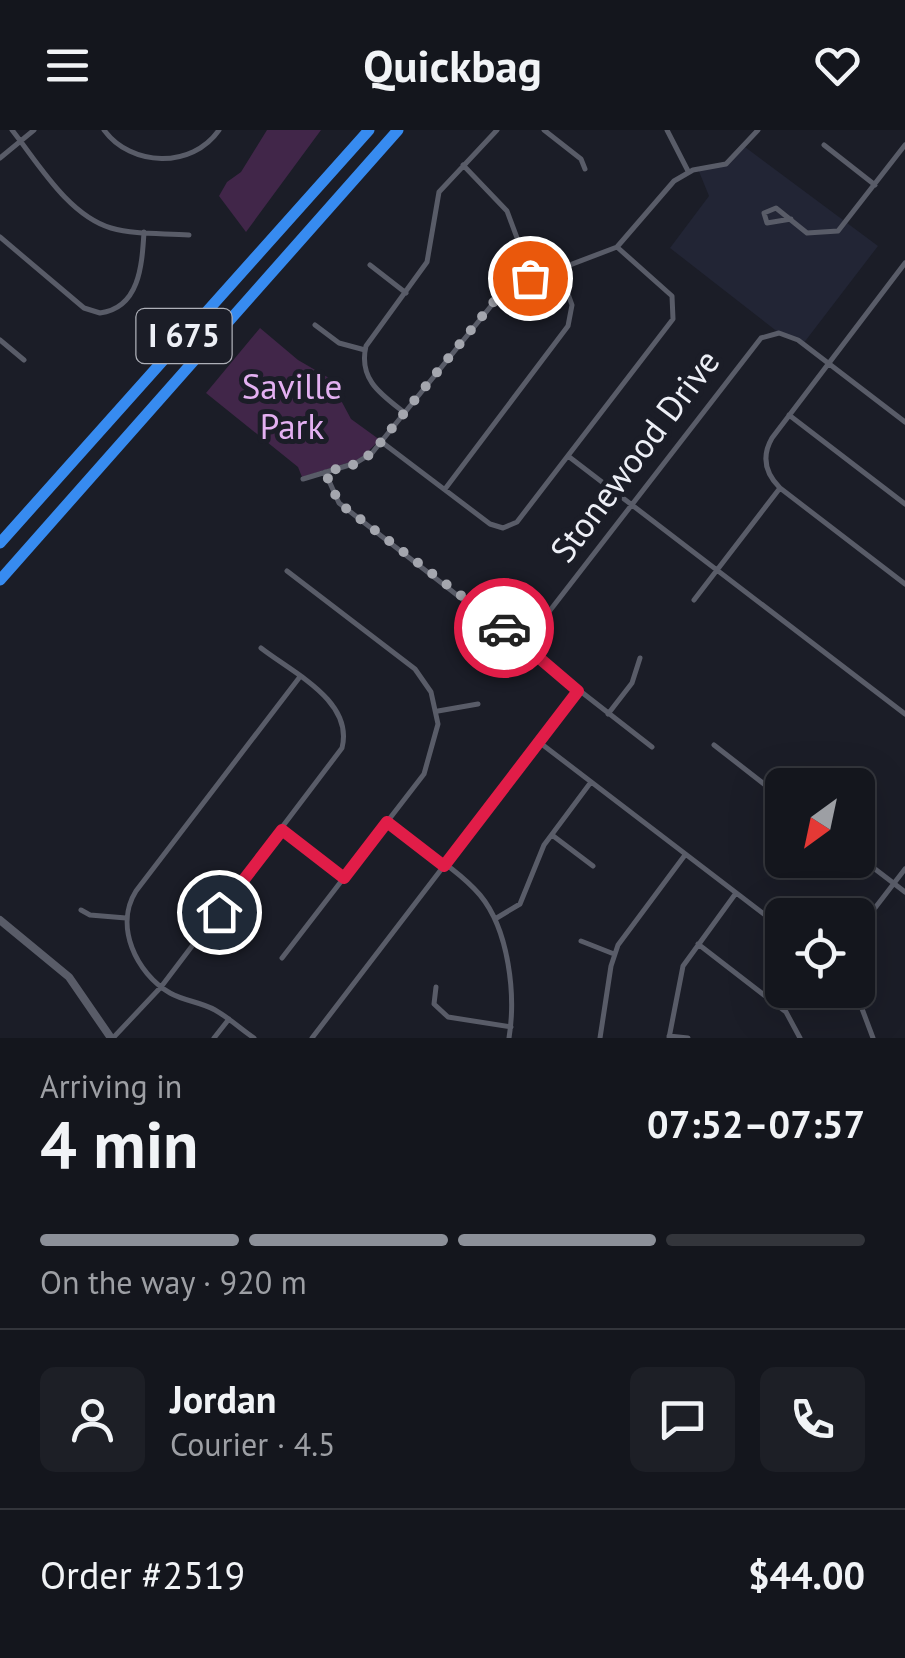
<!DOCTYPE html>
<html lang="en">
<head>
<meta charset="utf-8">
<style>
	body { margin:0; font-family:"PT Sans",sans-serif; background:#1d1f26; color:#f1f3f6; height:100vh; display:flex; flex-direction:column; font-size:38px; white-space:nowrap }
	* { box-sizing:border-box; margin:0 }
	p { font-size:32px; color:#9d9fa4 }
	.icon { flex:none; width:55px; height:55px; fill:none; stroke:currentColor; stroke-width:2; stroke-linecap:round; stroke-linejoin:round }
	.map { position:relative; height:908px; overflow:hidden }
	.side { display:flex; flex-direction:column; background:#14161d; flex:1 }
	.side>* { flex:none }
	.needle { width:65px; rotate:213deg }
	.controls { position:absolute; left:765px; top:638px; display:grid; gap:20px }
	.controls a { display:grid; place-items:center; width:110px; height:110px; border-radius:15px; background:#14161d; box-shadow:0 10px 40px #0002,0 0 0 2px #33353b; font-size:50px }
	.pin { position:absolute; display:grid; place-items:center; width:85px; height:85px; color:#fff; margin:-42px; border:5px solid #fff; border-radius:50%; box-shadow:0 2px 10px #0007 }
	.courier { position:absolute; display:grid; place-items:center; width:100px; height:100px; margin:-50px; border:8px solid #e11d48; border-radius:50%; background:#fff; color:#222; box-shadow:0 2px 12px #0007 }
	.head em { font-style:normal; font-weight:700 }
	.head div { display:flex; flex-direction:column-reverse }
	.head { display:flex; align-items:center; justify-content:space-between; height:170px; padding:0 40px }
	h1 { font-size:65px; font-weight:700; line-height:75px }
	.bar { display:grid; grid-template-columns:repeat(4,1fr); gap:15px 10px; align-content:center; height:120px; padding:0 40px }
	.bar i { height:12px; border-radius:8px; background:#33353b }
	.bar .current { background:#8c9099 }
	.bar p { grid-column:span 4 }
	.line { display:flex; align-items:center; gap:25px; padding:0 40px; border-top:2px solid #33353b }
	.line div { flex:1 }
	.round { display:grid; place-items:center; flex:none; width:105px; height:105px; border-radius:15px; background:#1d1f26 }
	header { display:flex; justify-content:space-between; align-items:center; height:130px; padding:0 40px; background:#14161d; font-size:45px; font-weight:700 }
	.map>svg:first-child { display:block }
	.built { fill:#222535 }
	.green { fill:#412649 }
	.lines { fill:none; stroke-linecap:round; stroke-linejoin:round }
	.minor { stroke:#595c68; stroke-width:5 }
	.secondary { stroke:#595c68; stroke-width:8 }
	.motorway { stroke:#378bf0; stroke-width:11 }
	.done { stroke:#a4a6ae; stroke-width:10; stroke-dasharray:0 18 }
	.route { stroke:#e11d48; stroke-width:12 }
	.labels { text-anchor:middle; stroke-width:10; stroke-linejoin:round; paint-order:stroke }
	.shield { fill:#1b1d27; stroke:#aeb0b8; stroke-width:2.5 }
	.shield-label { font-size:32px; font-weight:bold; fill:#edeff6 }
	.park-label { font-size:35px; fill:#e3b0f1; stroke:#1b1d27 }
	.street-label { font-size:35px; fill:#edeff6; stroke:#1b1d27 }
</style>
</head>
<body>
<header><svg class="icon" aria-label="menu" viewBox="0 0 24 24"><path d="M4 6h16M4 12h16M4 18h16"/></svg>Quickbag<svg class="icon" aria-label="heart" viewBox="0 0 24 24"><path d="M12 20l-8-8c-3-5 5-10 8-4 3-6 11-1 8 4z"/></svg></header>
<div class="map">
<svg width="905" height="908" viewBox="0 0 905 908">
	<rect width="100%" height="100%" fill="#1b1d27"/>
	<!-- built -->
	<path class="built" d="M745,17L878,116L803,214L779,203L670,118L709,66L698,39L726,34Z"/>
	<!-- green -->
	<path class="green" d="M267,0H321L246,102L219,66L227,52L241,42Z
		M260,198L298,230L329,248L351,289L380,310L360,329L302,347L298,337L206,263Z"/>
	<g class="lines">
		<!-- minor -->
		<path class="minor" d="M12,0C38,33 68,85 111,98C135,105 163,103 189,105
			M104,0C131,37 192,39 219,0
			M544,0L581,29L585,39
			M667,0L688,41
			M824,15L875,55
			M0,28L34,0
			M463,35L507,81L532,148
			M791,89L767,93L764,83L776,78L807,103L838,101L905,15
			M0,107L84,178L100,183C140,178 142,134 144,102
			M905,133L772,308C761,327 765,343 780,358L905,454
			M370,135L406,163
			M315,195L339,213L365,220
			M0,210L24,230
			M405,283C382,265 358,250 366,216L427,132L439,62L497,0
			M789,285L905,374
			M383,313L490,394L503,398L517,392L673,189L672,166L617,117
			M568,326L905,584
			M325,342L339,373L652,617
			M303,349L356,333L372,323L504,160L617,117L674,51L693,40L726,34L758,0
			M445,359L568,196L572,175L559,139
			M694,470L780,358
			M524,514L761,208L779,203L798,210L905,292
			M438,581L478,574
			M608,584L632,553L640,528
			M539,612L782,798
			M714,615L782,668
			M388,693C417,716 456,737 480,765C509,800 516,865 509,908
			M282,700L345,748
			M552,705L593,736
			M858,726L905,762
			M81,780L90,785L126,788
			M495,789L520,774L544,715L591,652
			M858,800L905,739
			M581,811L614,824
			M698,814L786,882L800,908
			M282,828L424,644L438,594L431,562L415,539L287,441
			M436,857L434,874L448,887L511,897
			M855,860L873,908
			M669,906L688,908
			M113,908L161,857L342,618C354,571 293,543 261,518
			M214,908L229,889
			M254,908C241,899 229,888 215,880C201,872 184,871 170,863C136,843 114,796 136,761L299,548
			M312,908L578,561
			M600,908L611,836L618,815L685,725
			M669,908L683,836L736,763"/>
		<!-- secondary -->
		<path class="secondary" d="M0,790L69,847L111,908"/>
		<!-- motorway -->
		<path class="motorway" d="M0,413L369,0
			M0,450L398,0"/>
	</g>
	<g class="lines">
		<!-- done -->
		<path class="done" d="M504,498L339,373L325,342L356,334L372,323L496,169L530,148"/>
		<!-- route -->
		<path class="route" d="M219,782L282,700L344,748L387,692L444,736L578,561L504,498"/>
	</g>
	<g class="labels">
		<!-- shield labels -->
		<rect class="shield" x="136.5" y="179" width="95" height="54" rx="8"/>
		<g class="shield-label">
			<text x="184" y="217">I 675</text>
		</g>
		<!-- park labels -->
		<g class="park-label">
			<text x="292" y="269">Saville<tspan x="292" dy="40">Park</tspan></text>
		</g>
		<!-- street labels -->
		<g class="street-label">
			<text transform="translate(635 326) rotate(-53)" y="12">Stonewood Drive</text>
		</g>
	</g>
</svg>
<div class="controls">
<a><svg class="needle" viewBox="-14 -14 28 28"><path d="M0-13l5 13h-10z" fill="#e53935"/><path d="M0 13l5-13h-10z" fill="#9d9fa4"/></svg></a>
<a><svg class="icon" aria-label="locate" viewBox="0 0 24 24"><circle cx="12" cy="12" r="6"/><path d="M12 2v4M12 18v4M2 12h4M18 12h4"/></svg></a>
</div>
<div class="pin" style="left:530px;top:148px;background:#ea580c"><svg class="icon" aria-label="bag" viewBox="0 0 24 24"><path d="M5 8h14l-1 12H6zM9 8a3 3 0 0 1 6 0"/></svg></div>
<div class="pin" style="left:219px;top:782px;background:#1f2937"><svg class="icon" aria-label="home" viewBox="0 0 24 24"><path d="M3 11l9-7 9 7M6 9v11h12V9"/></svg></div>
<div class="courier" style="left:504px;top:498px"><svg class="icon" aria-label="car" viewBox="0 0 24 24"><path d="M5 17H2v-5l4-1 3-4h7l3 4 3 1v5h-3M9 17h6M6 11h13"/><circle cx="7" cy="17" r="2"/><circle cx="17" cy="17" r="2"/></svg></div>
</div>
<section class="side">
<div class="head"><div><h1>4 min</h1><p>Arriving in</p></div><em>07:52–07:57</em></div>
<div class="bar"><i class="current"></i><i class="current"></i><i class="current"></i><i></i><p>On the way · 920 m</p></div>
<div class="line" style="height:180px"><a class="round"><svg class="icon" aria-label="person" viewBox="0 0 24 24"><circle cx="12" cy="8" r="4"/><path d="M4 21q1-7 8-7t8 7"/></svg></a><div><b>Jordan</b><p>Courier · 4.5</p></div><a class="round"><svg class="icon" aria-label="chat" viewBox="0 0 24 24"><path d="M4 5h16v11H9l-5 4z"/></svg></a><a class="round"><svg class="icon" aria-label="phone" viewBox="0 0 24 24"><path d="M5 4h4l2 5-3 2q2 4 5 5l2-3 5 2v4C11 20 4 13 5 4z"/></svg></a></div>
<div class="line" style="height:130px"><div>Order #2519</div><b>$44.00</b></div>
</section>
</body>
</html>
